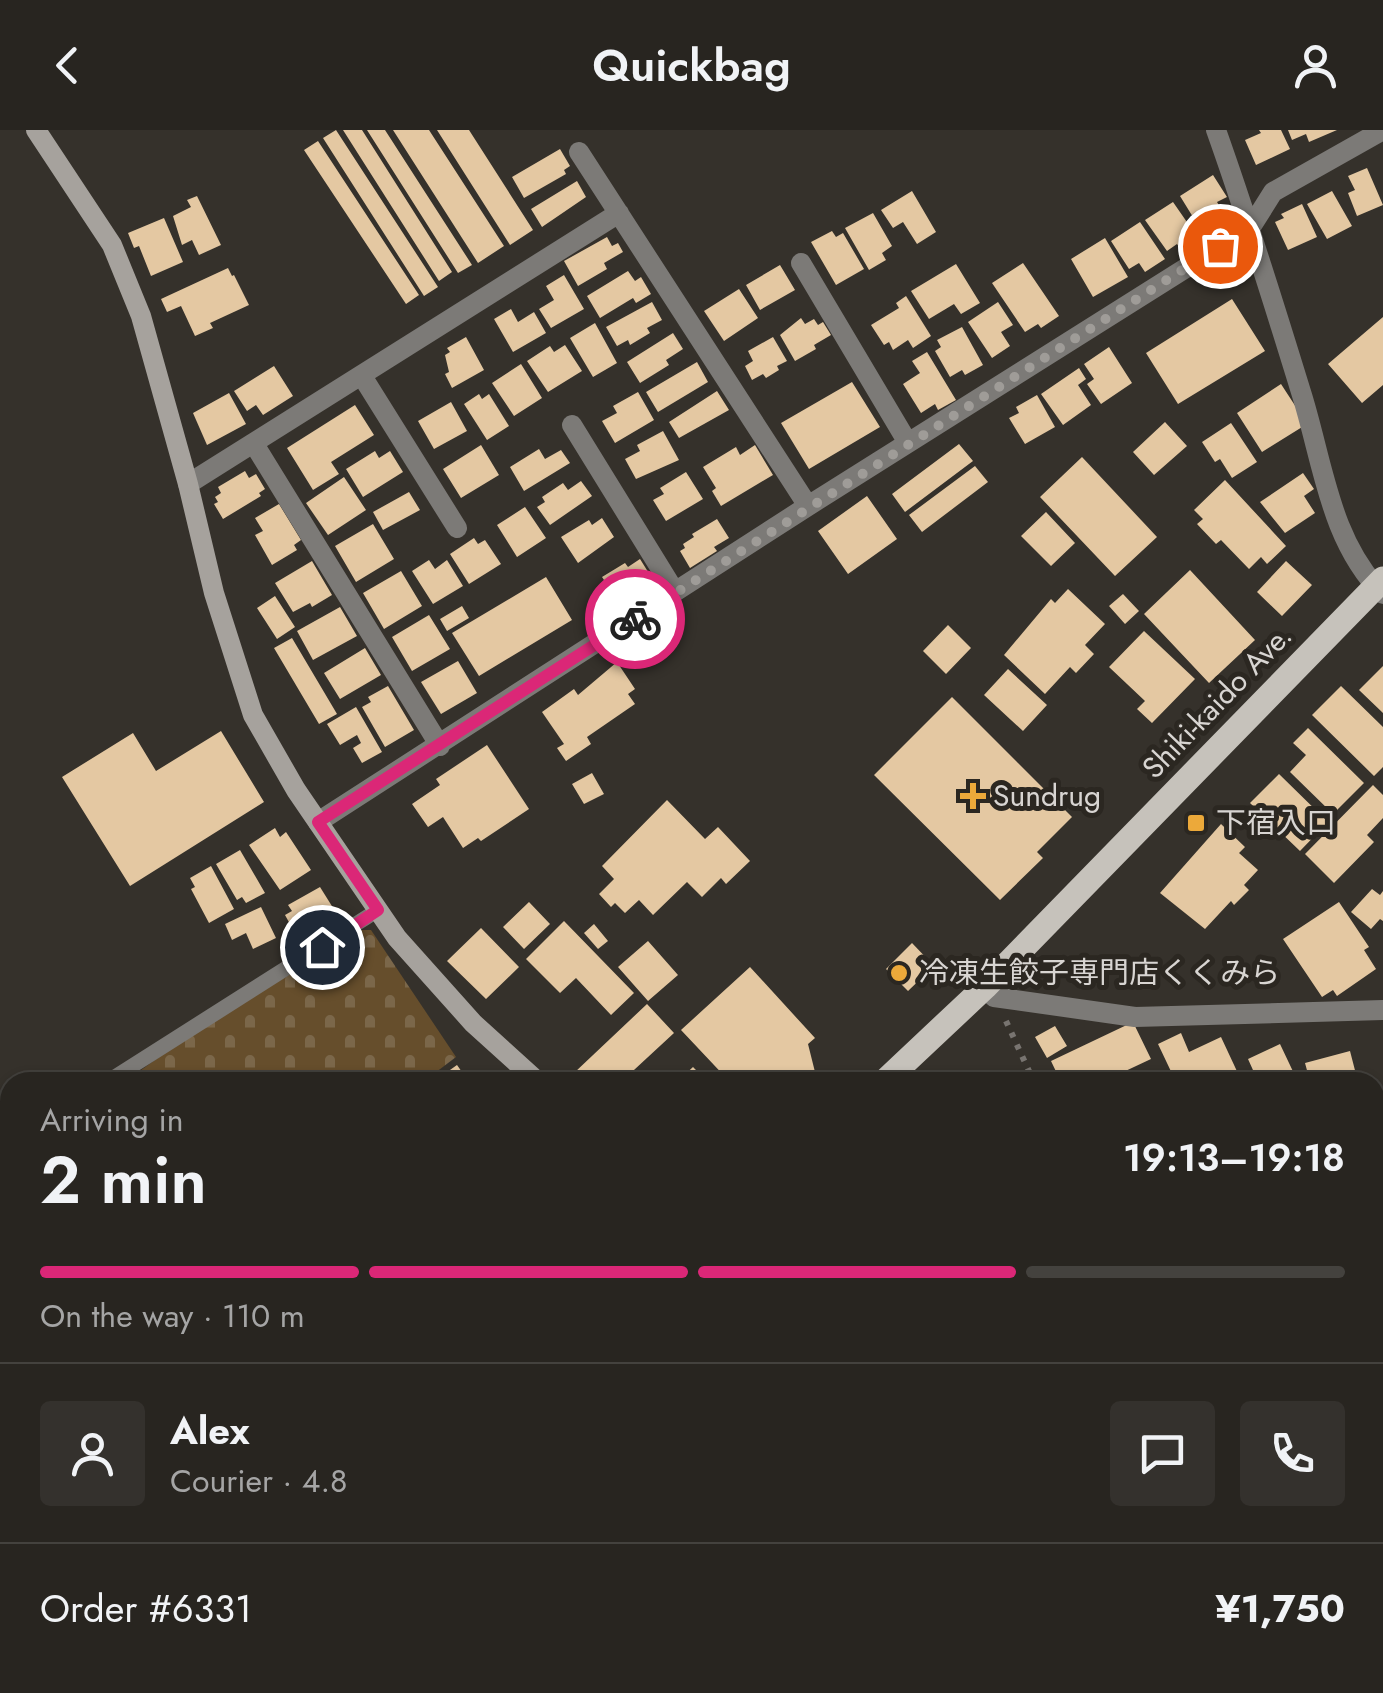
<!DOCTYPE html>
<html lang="en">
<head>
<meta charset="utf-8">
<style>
	body { margin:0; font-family:Jost,"Noto Sans JP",sans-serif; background:#34312d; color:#f1f3f6; height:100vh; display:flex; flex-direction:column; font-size:38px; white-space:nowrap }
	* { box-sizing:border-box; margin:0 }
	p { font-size:32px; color:#a5a5a5 }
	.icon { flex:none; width:55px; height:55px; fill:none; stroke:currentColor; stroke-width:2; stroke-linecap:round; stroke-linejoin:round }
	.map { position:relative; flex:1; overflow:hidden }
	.panel { position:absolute; left:0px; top:942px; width:1385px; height:622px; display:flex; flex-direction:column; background:#282520; border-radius:30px 30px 0 0; box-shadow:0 2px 8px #0004,0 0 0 2px #44423e }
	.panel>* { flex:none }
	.pin { position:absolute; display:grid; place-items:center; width:85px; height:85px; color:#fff; margin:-42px; border:5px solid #fff; border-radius:50%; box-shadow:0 2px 10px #0007 }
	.courier { position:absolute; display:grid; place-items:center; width:100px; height:100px; margin:-50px; border:8px solid #db2777; border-radius:50%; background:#fff; color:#222; box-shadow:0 2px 12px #0007 }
	.head em { font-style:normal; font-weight:600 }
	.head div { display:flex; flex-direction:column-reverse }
	.head { display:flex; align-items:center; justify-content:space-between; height:170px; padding:0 40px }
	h1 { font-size:65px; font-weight:600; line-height:75px }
	.bar { display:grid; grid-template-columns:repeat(4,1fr); gap:15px 10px; align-content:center; height:120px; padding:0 40px }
	.bar i { height:12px; border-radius:8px; background:#44423e }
	.bar .on { background:#db2777 }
	.bar p { grid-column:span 4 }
	.line { display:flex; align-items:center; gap:25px; padding:0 40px; border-top:2px solid #44423e }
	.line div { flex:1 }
	.round { display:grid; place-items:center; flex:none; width:105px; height:105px; border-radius:10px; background:#34312d }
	header { display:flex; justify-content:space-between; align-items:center; height:130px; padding:0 40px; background:#282520; font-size:45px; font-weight:600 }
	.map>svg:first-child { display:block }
	.cemetery { fill:url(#cemetery-stones) }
	.building { fill:#e4c8a2 }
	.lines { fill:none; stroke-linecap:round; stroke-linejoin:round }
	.path { stroke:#787470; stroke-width:6; stroke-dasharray:5 8; stroke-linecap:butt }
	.lane { stroke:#7c7a77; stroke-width:15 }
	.street { stroke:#7c7a77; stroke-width:20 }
	.secondary { stroke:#a6a29d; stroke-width:20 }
	.primary { stroke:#c6c2bb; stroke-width:25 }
	.done { stroke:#9f9c98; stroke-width:10; stroke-dasharray:0 18 }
	.route { stroke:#db2777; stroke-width:12 }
	.poi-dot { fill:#eca93a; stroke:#2b2721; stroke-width:4 }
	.labels { text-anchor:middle; stroke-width:10; stroke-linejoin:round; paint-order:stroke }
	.street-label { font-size:30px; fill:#d8d5d2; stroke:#2b2721 }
	.poi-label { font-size:30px; fill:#d8d5d2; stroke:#2b2721; text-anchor:start }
</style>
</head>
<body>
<header><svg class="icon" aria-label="back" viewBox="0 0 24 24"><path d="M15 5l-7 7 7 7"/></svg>Quickbag<svg class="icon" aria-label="person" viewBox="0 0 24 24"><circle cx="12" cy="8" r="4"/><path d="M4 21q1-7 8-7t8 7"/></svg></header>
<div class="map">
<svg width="1383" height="1563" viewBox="0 0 1383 1563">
	<defs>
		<pattern id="cemetery-stones" width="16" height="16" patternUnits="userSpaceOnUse" patternTransform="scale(2.5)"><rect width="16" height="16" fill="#664e2c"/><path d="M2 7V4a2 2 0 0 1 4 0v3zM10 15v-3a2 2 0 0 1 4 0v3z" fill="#7b674a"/></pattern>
	</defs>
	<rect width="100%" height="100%" fill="#35312b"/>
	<!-- cemetery -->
	<path class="cemetery" d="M362,800H371L456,927L423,952H132L130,948L237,871Z"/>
	<!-- building -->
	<path class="building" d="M336,0L438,157L424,166L323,8Z
		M343,0H362L452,142L439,151Z
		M367,0H385L472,135L458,143Z
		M393,0H429L504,116L478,133Z
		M437,0H469L533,100L510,115Z
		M1259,0H1281L1290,19L1256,35L1245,10L1261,3Z
		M1288,0H1337L1309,12L1306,4L1292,10Z
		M318,11L419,165L406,174L304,20Z
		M560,19L570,36L564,40L566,44L524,68L512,47Z
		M1367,38L1383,75L1357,86L1348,63L1355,60L1348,46Z
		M1213,45L1227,67L1217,72L1220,77L1196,92L1180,66Z
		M577,51L586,67L542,97L531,79Z
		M912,61L936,102L917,114L903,92L893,98L881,80Z
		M1332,61L1352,96L1327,109L1307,74Z
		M197,66L221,115L199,125L192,110L182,115L173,86L191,77L187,70Z
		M1173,72L1198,108L1181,120L1177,114L1167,121L1145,90Z
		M1302,74L1317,107L1288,120L1275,92L1284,88L1281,84Z
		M873,83L892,116L882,123L886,130L869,140L845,98Z
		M164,88L183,132L151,146L139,116L134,118L128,103Z
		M1140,92L1165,129L1145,142L1139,133L1129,139L1111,111Z
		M832,101L836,107L843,103L864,139L836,155L811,112Z
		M607,107L612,116L618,113L623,122L604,133L607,139L578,156L564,131Z
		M1105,108L1128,147L1093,167L1071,129Z
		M1023,133L1059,186L1041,198L1038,194L1025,202L992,153Z
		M956,134L980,173L961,184L954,174L929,189L911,161Z
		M780,135L795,160L760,180L746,155Z
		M228,138L232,146L234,145L249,175L210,193L213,198L195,206L181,176L167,182L161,169Z
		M628,141L635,151L641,147L651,164L636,173L633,168L600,188L587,166Z
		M564,145L584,179L551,198L539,179L554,170L546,156Z
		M739,159L758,188L724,211L704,181Z
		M906,166L931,206L913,218L908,210L893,220L889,212L884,215L871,195L899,178L896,173Z
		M1232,169L1265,221L1178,274L1146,223Z
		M652,172L662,190L647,198L650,203L630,215L628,210L617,216L606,197Z
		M998,172L1013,195L1001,202L1010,216L992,228L968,192Z
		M511,179L518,192L534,182L546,203L513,222L494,189Z
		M1383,187V255L1362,273L1328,234Z
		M801,188L805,194L814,189L818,195L823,192L831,205L814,215L816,219L795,231L780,205Z
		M595,193L617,233L593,247L570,208Z
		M962,197L983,235L965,245L962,240L950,247L935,221L941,217L937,210Z
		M673,203L683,219L666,230L669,235L640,253L627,232Z
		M466,207L484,240L452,258L445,244L449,242L445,225L450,222L447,218Z
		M773,207L787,231L777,236L779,240L766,248L763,244L752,250L745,236L753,231L748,221Z
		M565,215L582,241L548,262L527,231L550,216L554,222Z
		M1109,217L1132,253L1101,274L1087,254L1094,249L1084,234Z
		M927,222L956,270L938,280L935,274L921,283L903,254L920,243L912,231Z
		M697,232L708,252L658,282L646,262Z
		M521,234L542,268L514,286L492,253Z
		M274,236L293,266L263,285L256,275L247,281L234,261Z
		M1079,238L1086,249L1078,255L1091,275L1063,295L1041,264Z
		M852,252L880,297L809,339L781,293Z
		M1281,254L1307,294L1262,322L1237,283Z
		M717,261L729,280L679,308L669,292Z
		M638,262L654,290L615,313L602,291L617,283L613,276Z
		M229,263L246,294L207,315L193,283Z
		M479,264L482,269L489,264L509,296L487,310L464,274Z
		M1037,265L1055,297L1025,314L1009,288L1019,283L1016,277Z
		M451,272L467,301L434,319L418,291Z
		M355,275L374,305L331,332L339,344L313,360L287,318Z
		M1165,292L1187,316L1154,345L1133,322Z
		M1231,293L1257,332L1232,348L1220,329L1215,332L1202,312Z
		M663,301L679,330L636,349L625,329L640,321L637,315Z
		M959,314L973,331L905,382L892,364Z
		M481,315L499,345L461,368L443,339Z
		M755,315L773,345L721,376L712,361L716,358L703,337L736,317L740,325Z
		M539,319L545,329L561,320L570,333L524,361L510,337Z
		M375,321L379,328L390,321L403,342L363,367L346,339Z
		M1082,327L1157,407L1115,446L1040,367Z
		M975,336L988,352L922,402L909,385Z
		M245,341L249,348L256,344L265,359L259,363L261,366L223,389L214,374L218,372L215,367L221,363L218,357Z
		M686,342L703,369L666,391L653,370L664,364L660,358Z
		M1303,343L1314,359L1304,366L1315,383L1285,403L1260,372Z
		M344,347L366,380L328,405L306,373Z
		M1225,350L1286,416L1267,434L1261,427L1249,439L1221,410L1216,414L1197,394L1203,389L1194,380Z
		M581,351L592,366L550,395L537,377L545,372L542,367L563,353L568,360Z
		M409,362L420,380L383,400L373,382Z
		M867,366L897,409L848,444L818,401Z
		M279,374L301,410L294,415L297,420L272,435L255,405L263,401L255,388Z
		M525,377L546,408L517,427L497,395Z
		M1046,382L1075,413L1051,436L1021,406Z
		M602,388L614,407L578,433L561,407L589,390L592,395Z
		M717,389L729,408L714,417L717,421L690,438L680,421L685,418L683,414L694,407L692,404Z
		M373,394L394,429L356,452L335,416Z
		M474,408L478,414L485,410L501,434L469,454L450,424Z
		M640,429L650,445L634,455L637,460L610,476L599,457L606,453L602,447L625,433L628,437Z
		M429,430L435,439L447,430L463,456L433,474L412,441Z
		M312,431L332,465L312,477L310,473L293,482L275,453Z
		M1286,431L1312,455L1282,486L1257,462Z
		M1190,440L1255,510L1209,553L1144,484Z
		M401,441L422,476L384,499L363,463Z
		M546,447L572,490L479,546L452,503Z
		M1068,459L1105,494L1085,515L1094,524L1076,543L1070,537L1045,564L1004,525L1051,469L1055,473Z
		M1123,464L1139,481L1125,494L1109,476Z
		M275,466L295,497L277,509L257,478Z
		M462,476L469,488L447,501L440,489Z
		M340,477L357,506L313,530L297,501Z
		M429,485L450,519L412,541L392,507Z
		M948,495L971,518L946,544L923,521Z
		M1144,501L1195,549L1152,593L1137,579L1145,571L1109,537Z
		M292,508L337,584L319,594L274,518Z
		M365,518L381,545L340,569L324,543Z
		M458,531L477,563L441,584L421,552Z
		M617,532L635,559L628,564L635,574L587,607L591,614L566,631L557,618L564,614L542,582L574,559L578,565Z
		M1383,536V583L1359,560Z
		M1008,539L1047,575L1023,601L984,565Z
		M388,556L414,600L385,617L362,577L371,572L368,567Z
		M1341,556L1383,597V637L1374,646L1312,585Z
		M952,567L1072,687L1037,722L1043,728L1000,770L874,645Z
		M356,577L382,622L362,633L353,618L361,613L357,605L340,615L327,594Z
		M1308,598L1364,653L1333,684L1290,642L1306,625L1293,613Z
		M221,601L264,672L130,756L62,647L133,603L156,641Z
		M487,615L529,679L481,711L478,708L463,718L443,687L428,697L412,674L440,655L436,649Z
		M592,643L604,664L584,674L572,654Z
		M1279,644L1328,692L1300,721L1250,673Z
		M1373,655L1383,665V688L1367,705L1374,712L1334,753L1305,724Z
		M667,670L705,709L718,697L750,731L726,754L721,748L702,767L687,752L653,785L639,770L625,783L615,773L611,777L599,764L614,749L602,736Z
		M1221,694L1245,717L1239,723L1258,740L1244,755L1249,760L1234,775L1231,771L1205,799L1160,763Z
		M275,698L280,707L286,702L311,740L280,760L249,715Z
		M240,720L265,763L246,773L242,767L237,770L216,734Z
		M211,736L234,779L209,793L191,759L195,757L190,748Z
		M320,757L335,781L296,805L285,785L292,781L288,775Z
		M1372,759L1380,765L1383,761V791L1380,789L1371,799L1351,782Z
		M529,772L550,794L524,819L503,797Z
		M1339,772L1369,817L1364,820L1376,839L1337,866L1333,860L1322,867L1283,809Z
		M261,777L276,808L253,819L246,803L232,810L225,794Z
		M564,791L634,863L611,885L576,848L560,863L526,829Z
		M594,794L608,811L598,819L584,803Z
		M481,798L519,837L486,869L447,831Z
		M648,811L678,845L648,871L618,837Z
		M912,813L934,836L908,861L886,839Z
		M750,837L815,908L808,914L815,942L804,952H730L681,900Z
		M647,874L674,903L621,952H583L574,943Z
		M1133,892L1151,929L1102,952H1061L1051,931Z
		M1055,896L1067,916L1047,928L1035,907Z
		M1181,903L1189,922L1221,907L1242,952H1176L1158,914Z
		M1280,914L1298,952H1249L1257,949L1248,929Z
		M1350,921L1358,952H1305L1302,945L1308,944L1305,933Z
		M457,935L469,952H433Z
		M693,937L708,952H677Z
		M1383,1101V1133L1375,1134V1103Z
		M10,1151V1179L0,1165V1158Z
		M0,1196L10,1211V1314L0,1320Z
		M51,1555H95L84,1563H57Z
		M325,1555H377L385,1563H317Z
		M524,1555H540L547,1563H515Z
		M612,1555H619L625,1563H602Z
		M873,1555H901L893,1563H881Z
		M1014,1555H1050L1055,1563H1020Z
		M1061,1555H1097L1103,1563H1067Z
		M1105,1555H1140L1146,1563H1111Z
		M1149,1555H1185L1191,1563H1154Z
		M1193,1555H1225L1231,1563H1199Z
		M1231,1555H1264L1270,1563H1237Z
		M1272,1555H1305L1293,1563H1277Z"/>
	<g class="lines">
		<!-- path -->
		<path class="path" d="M1006,891L1034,952
			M1306,1555L1309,1563
			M960,1563L972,1555"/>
		<!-- lane -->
		<path class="lane" d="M107,952L378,780
			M0,1020L10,1014
			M0,1358L10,1374
			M122,1555L127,1563"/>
		<!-- street -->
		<path class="street" d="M1216,0C1247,87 1274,174 1301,262C1323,331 1329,410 1383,464
			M579,22L808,376
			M801,133L908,313
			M362,246L457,398
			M572,295L675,462
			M254,314L440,616
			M188,354L619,83
			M318,692L808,376L1251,97L1273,62L1383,0
			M985,857L994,867L1135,887L1383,880"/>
		<!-- secondary -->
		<path class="secondary" d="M36,0L112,115L141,186L188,354L214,463L253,585L296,660L397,808L473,893L538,952"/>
		<!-- primary -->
		<path class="primary" d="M884,952L985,857L1383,449
			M225,1563L233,1555"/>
	</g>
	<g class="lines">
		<!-- done -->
		<path class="done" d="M635,489L1220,116"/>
		<!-- route -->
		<path class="route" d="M322,817L378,780L318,692L635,489"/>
	</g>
	<!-- markers -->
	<g class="poi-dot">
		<path d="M968 651h10v10h10v10h-10v10h-10v-10h-10v-10h10z"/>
		<rect x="1186" y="683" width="20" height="20" rx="5"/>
		<circle cx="899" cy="843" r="10"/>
	</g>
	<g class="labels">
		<!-- street labels -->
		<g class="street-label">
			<text transform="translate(1217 572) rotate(-46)" y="10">Shiki-kaido Ave.</text>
		</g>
		<!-- poi labels -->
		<g class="poi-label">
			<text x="993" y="676">Sundrug</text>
			<text x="1216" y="703">下宿入口</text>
			<text x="919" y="853">冷凍生餃子専門店くくみら</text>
		</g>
	</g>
</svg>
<div class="pin" style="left:1220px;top:116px;background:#ea580c"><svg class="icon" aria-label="bag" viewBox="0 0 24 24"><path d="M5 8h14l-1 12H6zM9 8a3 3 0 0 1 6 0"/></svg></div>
<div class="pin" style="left:322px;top:817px;background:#1f2937"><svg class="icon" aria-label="home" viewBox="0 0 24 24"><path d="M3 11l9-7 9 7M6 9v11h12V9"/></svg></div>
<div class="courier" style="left:635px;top:489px"><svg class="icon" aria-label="bike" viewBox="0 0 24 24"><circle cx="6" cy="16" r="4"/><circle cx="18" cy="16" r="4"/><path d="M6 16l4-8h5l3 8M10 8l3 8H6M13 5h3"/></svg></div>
<section class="panel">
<div class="head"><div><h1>2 min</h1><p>Arriving in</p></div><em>19:13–19:18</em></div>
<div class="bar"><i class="on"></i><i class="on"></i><i class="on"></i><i></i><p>On the way · 110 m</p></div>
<div class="line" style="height:180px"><a class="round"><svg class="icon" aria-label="person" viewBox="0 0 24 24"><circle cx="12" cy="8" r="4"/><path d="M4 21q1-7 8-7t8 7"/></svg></a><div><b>Alex</b><p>Courier · 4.8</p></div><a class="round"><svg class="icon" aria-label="chat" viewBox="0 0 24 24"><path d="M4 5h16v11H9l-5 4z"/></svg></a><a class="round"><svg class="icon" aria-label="phone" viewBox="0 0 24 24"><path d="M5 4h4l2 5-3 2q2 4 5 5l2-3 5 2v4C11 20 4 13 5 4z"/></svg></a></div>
<div class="line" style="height:130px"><div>Order #6331</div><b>¥1,750</b></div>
</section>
</div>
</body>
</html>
